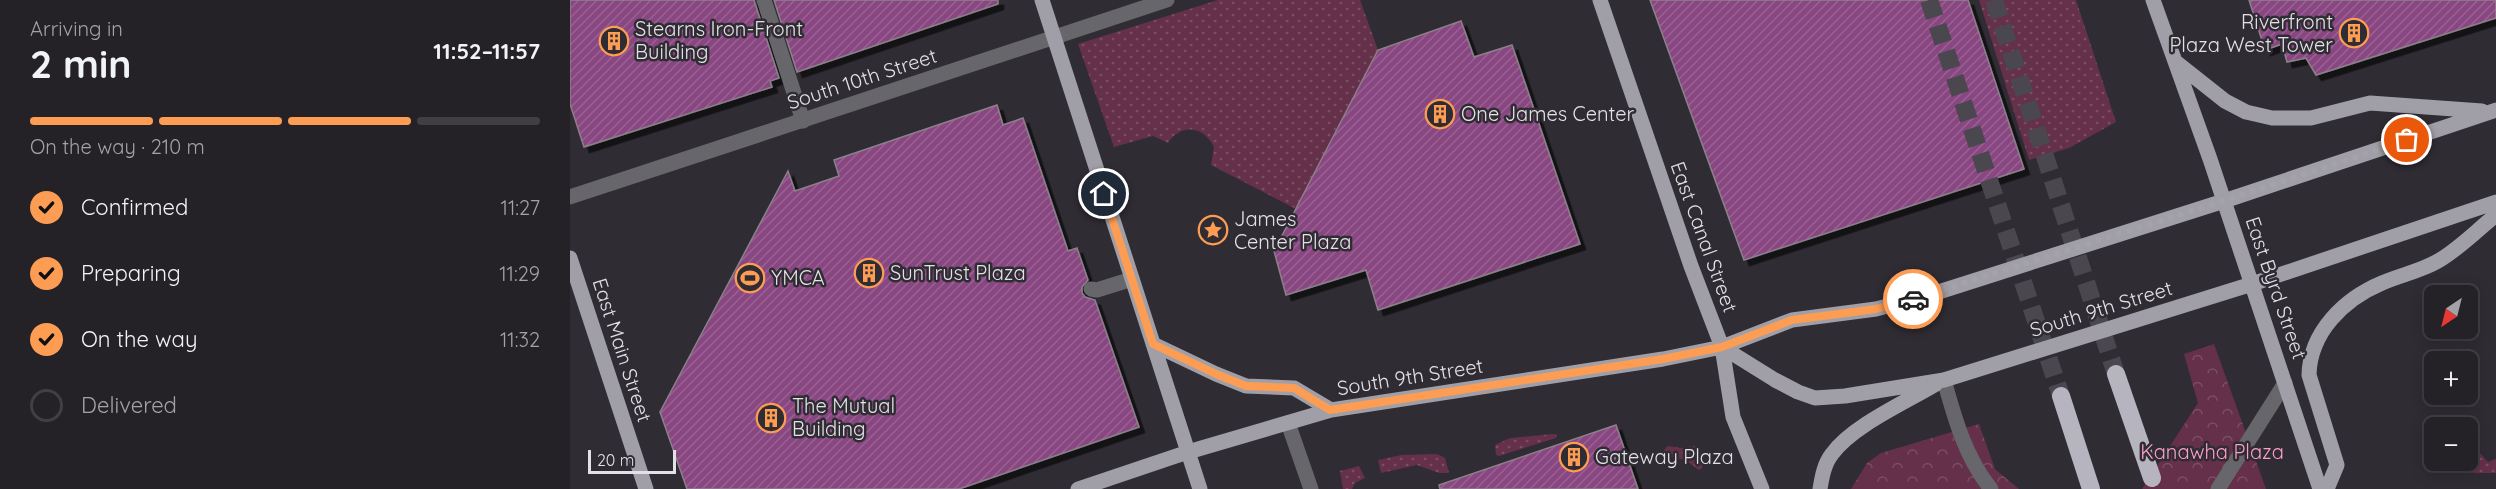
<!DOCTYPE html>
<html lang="en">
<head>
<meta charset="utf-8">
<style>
	body { margin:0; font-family:Quicksand,sans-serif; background:#2c292f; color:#f1f3f6; height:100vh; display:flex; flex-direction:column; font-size:22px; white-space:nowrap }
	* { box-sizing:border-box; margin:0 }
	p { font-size:20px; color:#a3a3a7 }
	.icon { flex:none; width:33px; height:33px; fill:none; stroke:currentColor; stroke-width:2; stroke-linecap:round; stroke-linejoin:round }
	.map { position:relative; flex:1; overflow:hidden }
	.side { display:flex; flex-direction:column; background:#242127; width:570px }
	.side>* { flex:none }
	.needle { width:39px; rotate:215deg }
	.controls { position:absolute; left:1854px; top:285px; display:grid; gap:12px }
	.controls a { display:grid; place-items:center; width:54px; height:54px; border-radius:9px; background:#242127; box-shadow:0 3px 15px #0003,0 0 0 2px #413e44; font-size:30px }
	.scale { position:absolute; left:18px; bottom:15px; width:88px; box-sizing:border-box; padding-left:6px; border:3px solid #e4e1e6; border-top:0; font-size:16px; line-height:21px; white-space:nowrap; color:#e4e1e6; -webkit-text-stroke:4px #302c34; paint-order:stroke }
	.pin { position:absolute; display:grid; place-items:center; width:51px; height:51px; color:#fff; margin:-26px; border:3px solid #fff; border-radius:50%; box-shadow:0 2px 6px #0007 }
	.courier { position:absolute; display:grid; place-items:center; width:60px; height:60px; margin:-30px; border:4px solid #fd9d54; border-radius:50%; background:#fff; color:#222; box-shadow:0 2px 8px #0007 }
	.headline em { font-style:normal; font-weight:700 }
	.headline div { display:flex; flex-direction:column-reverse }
	.headline { display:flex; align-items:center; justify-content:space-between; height:102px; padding:0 30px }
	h1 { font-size:39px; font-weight:700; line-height:45px }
	.bar { display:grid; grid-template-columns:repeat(4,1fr); gap:9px 6px; align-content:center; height:72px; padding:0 30px }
	.bar i { height:8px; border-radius:4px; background:#413e44 }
	.bar .active { background:#fd9d54 }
	.bar p { grid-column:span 4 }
	ol { padding:0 30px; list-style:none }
	li { display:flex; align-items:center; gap:18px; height:66px }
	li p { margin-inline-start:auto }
	li .icon { padding:6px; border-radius:50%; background:#fd9d54; color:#111; stroke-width:4 }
	li:last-child { color:#a3a3a7 }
	li i { width:33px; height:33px; border:3px solid #413e44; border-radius:50% }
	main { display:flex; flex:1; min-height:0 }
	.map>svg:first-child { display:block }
	.grass { fill:url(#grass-dots) }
	.park { fill:url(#park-crowns) }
	.building { fill:url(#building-hatch); stroke:#8a8289; stroke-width:1.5; filter:url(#shadow) }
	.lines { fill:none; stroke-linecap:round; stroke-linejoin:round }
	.motorway-tunnel { stroke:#4b474f; stroke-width:18; stroke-dasharray:18 9; stroke-linecap:butt }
	.service { stroke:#67676b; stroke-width:15 }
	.minor { stroke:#67676b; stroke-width:15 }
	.primary { stroke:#a09fa7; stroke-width:15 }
	.motorway { stroke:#b6b5bf; stroke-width:18 }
	.done { stroke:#a5a2a8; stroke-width:6; stroke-dasharray:0 10.8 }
	.route { stroke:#fd9d54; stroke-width:8 }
	.labels { text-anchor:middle; stroke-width:5; stroke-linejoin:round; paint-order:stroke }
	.poi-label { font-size:20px; fill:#e4e1e6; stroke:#302c34; text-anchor:start }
	.street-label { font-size:20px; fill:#e4e1e6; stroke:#302c34 }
	.park-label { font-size:20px; fill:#fc9fc8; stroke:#302c34 }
</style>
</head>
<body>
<main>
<section class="side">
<div class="headline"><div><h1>2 min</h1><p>Arriving in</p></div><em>11:52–11:57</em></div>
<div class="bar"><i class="active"></i><i class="active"></i><i class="active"></i><i></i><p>On the way · 210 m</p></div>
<ol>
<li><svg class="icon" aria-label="check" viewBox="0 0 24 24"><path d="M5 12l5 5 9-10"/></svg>Confirmed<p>11:27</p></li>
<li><svg class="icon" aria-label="check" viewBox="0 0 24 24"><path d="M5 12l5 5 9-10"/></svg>Preparing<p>11:29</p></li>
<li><svg class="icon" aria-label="check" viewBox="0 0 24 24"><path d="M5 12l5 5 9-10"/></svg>On the way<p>11:32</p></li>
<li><i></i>Delivered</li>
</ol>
</section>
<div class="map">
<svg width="1926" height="489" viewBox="0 0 1926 489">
	<defs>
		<pattern id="grass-dots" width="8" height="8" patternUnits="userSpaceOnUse" patternTransform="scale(1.5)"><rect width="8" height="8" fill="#653049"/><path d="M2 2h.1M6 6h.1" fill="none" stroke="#7b4e63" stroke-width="1.8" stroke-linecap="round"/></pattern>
		<pattern id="park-crowns" width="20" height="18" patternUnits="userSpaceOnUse" patternTransform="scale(1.5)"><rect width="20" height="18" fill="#653049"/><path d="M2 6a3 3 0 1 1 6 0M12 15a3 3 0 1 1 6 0" fill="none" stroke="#7b4e63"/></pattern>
		<pattern id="building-hatch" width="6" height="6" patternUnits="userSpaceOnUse" patternTransform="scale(1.5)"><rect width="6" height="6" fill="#894682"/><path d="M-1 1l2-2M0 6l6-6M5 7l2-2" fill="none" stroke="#9a6094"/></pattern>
		<filter id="shadow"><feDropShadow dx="5.5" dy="5.5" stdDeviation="0" flood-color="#0009"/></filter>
	</defs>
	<rect width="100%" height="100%" fill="#302c34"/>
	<!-- grass -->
	<path class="grass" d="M648,0H790L808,50L726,209L641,165L644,147C634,126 611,123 598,143L583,136L544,147L508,44Z
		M1409,0H1506L1546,122L1499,148L1459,160Z
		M983,434L987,435L986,438L929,456L926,455L925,445L940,438Z
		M1098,446L1110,448L1125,446L1133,463L1132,468L1129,470L1115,460L1096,456L1094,450Z
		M867,454L875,458L879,473H869L847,465L811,473L808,460L831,455Z
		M1911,454L1918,462L1926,459V473H1903L1899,457Z
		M789,466L795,478L785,483L782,489H773L770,471Z"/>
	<!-- park -->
	<path class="park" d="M1644,344L1696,489H1572L1628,403L1614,354Z
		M1409,424L1425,469L1449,489H1281L1297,463L1311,453Z"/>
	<!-- building -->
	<path class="building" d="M0,0H184L209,78L200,81L202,87L14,147L0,104Z
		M204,0H428V4L227,72Z
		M1080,0H1398L1454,169L1174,260Z
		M1679,0H1926V18L1746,75L1736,58L1717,62L1712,44L1695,50Z
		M891,21L904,57L942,45L1010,244L808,310L796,270L716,295L704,251L808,50Z
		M427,105L433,125L453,118L498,251L507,248L518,280L512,287V293L515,297L525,300L569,427L389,489H117L90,412L218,171L225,191L269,176L264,160Z
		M1046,425L1068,489H870L869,485Z"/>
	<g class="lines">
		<!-- motorway-tunnel -->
		<path class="motorway-tunnel" d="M1359,0L1491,396
			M1424,0L1546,374"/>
		<!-- service -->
		<path class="service" d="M194,0L233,121
			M521,289L527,290L562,279
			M1374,380C1385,419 1395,457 1421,489
			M1648,489L1715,383"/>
		<!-- minor -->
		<path class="minor" d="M0,197L597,0
			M718,423L741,489"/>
		<!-- primary -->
		<path class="primary" d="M472,0L630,489
			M1030,0L1121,266L1152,347L1163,417L1192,489
			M1583,0L1640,159L1750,489
			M1607,63L1655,101L1676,112L1702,118H1741L1800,103L1912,111
			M0,258L76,489
			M583,344L646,374L676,386L724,388L761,410
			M1152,347L1205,380L1228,392L1245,398L1275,396L1374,380L1682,284L1926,202
			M508,489L618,452L761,410L1093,359L1152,347L1222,320L1306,309L1356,296L1654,201L1926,110
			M1250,489C1252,477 1254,464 1262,454C1282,426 1336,402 1366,384
			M1757,489L1767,465L1739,375C1740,332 1774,299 1812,283C1830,275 1851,271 1868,261C1889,249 1907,230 1926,215"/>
		<!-- motorway -->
		<path class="motorway" d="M1546,374L1582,478
			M1491,396L1521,489"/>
	</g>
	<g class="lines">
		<!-- done -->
		<path class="done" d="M1343,299L1635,207L1837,140"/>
		<!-- route -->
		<path class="route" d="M534,194L583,344L646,374L676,386L724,388L760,410L1093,359L1152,347L1222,320L1306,309L1343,299"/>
	</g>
	<!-- icons -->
	<defs>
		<g id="building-ring" transform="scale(1.5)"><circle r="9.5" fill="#302c34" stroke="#fd9d54" stroke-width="1.5"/><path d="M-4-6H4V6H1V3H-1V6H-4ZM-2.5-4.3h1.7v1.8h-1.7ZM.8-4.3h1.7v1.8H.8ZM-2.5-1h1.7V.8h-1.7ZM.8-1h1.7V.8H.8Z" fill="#fd9d54"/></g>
		<g id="sight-ring" transform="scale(1.5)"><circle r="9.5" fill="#302c34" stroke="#fd9d54" stroke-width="1.5"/><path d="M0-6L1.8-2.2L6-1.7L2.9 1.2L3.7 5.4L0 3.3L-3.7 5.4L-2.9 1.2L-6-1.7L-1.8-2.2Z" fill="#fd9d54"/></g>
		<g id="stadium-ring" transform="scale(1.5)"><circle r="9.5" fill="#302c34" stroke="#fd9d54" stroke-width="1.5"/><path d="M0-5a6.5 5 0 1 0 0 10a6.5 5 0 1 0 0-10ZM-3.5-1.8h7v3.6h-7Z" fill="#fd9d54"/></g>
	</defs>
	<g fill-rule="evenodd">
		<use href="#building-ring" x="1784" y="33"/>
		<use href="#building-ring" x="44" y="41"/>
		<use href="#building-ring" x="870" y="114"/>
		<use href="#sight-ring" x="643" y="230"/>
		<use href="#building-ring" x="299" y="273"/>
		<use href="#stadium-ring" x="180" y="278"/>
		<use href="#building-ring" x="201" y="418"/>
		<use href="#building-ring" x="1004" y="457"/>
	</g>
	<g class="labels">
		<!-- poi labels -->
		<g class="poi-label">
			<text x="1763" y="29" text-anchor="end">Riverfront<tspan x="1763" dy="23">Plaza West Tower</tspan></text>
			<text x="65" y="36">Stearns Iron-Front<tspan x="65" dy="23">Building</tspan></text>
			<text x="891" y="121">One James Center</text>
			<text x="664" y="226">James<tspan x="664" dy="23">Center Plaza</tspan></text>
			<text x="320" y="280">SunTrust Plaza</text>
			<text x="201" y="285">YMCA</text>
			<text x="222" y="413">The Mutual<tspan x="222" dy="23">Building</tspan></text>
			<text x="1025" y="464">Gateway Plaza</text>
		</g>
		<!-- street labels -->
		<g class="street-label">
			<text transform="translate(292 79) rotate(-18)" y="7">South 10th Street</text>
			<text transform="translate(1134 237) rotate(70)" y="7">East Canal Street</text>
			<text transform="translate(1706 288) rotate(71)" y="7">East Byrd Street</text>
			<text transform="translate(1531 309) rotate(-17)" y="7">South 9th Street</text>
			<text transform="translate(52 350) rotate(72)" y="7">East Main Street</text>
			<text transform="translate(840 377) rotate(-9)" y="7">South 9th Street</text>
		</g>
		<!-- park labels -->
		<g class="park-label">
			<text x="1642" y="459">Kanawha Plaza</text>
		</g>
	</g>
</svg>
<div class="controls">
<a><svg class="needle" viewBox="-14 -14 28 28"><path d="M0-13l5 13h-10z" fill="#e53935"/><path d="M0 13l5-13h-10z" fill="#a3a3a7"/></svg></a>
<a>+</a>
<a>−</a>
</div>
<div class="scale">20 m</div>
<div class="pin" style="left:1837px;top:140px;background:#ea580c"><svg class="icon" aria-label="bag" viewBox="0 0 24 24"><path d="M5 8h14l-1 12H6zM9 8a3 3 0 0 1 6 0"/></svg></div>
<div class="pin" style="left:534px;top:194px;background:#1f2937"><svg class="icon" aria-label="home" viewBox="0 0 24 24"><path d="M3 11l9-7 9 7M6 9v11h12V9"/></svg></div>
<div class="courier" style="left:1343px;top:299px"><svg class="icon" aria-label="car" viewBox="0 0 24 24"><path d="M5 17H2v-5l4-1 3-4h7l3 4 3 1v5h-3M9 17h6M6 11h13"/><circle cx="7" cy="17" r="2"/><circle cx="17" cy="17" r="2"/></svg></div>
</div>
</main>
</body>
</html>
